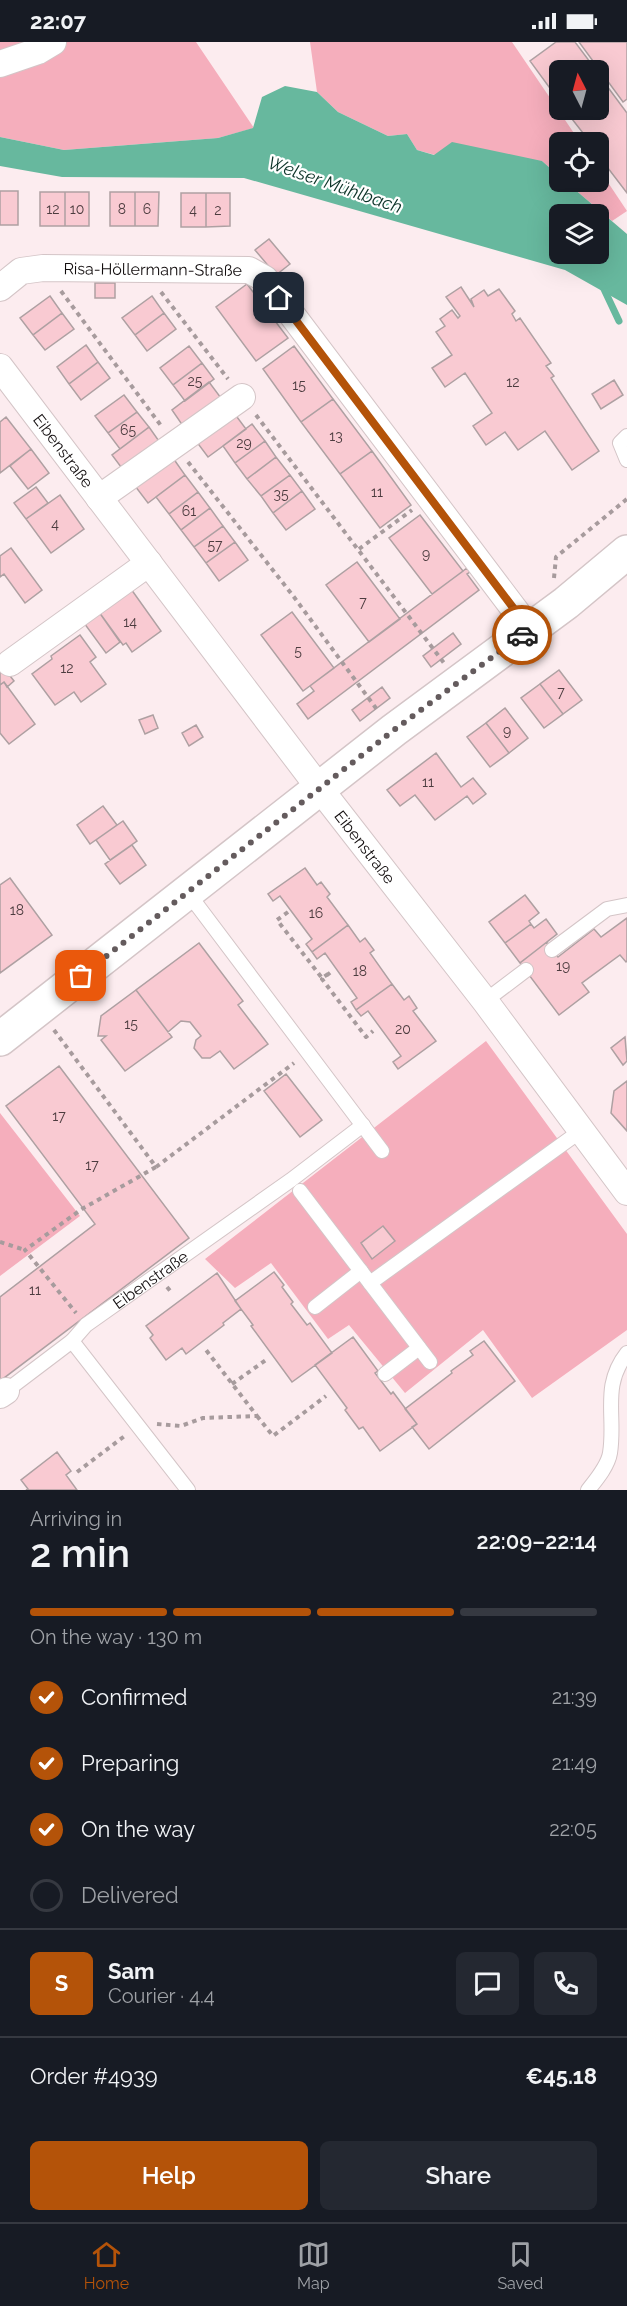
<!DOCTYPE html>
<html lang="en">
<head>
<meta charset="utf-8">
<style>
	body { margin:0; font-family:Raleway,sans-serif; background:#242831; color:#f1f3f6; height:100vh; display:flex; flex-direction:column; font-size:22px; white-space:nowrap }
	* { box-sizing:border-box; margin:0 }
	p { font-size:20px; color:#9ea1a6 }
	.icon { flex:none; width:33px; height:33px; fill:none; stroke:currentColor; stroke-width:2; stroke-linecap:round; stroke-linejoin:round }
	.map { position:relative; height:1448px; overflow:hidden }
	.details { display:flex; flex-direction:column; background:#171b24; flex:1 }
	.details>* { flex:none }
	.needle { width:39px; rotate:354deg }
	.buttons { position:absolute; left:549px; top:18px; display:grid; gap:12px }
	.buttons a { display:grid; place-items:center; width:60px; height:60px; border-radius:9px; background:#171b24; box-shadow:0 6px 24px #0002; font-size:30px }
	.pin { position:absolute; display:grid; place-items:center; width:51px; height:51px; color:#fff; margin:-26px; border-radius:12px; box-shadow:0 3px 9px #0006 }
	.courier { position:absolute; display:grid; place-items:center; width:60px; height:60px; margin:-30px; border:4px solid #b45309; border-radius:50%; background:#fff; color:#222; box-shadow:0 2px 8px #0007 }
	.summary em { font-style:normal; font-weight:600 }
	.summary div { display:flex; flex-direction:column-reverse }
	.summary { display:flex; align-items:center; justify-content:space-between; height:102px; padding:0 30px }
	h1 { font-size:39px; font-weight:600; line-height:45px }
	.bar { display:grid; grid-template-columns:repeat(4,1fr); gap:9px 6px; align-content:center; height:72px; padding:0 30px }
	.bar i { height:8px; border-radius:4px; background:#363941 }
	.bar .active { background:#b45309 }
	.bar p { grid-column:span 4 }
	.line { display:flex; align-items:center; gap:15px; padding:0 30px; border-top:2px solid #363941 }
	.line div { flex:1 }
	.round { display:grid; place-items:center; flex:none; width:63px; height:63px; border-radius:9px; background:#242831 }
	ol { padding:0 30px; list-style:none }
	li { display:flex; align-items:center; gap:18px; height:66px }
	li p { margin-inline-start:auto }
	li .icon { padding:6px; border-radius:50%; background:#b45309; color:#fff; stroke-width:4 }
	li:last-child { color:#9ea1a6 }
	li i { width:33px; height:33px; border:3px solid #363941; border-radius:50% }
	.action { display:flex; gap:12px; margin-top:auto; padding:12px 30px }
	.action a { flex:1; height:69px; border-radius:9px; background:#b45309; color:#fff; font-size:24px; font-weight:600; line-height:69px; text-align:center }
	.action a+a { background:#242831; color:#f1f3f6 }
	.status { display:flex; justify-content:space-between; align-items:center; height:42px; padding:0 30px; background:#171b24; direction:ltr }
	.status svg { height:16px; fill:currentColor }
	.tabs { display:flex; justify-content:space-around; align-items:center; height:84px; border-top:2px solid #363941; background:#171b24; font-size:16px; color:#9ea1a6 }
	.tabs a { display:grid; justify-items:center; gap:3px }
	.tabs .active { color:#b45309 }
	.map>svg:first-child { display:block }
	.green { fill:#f5aebc }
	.water { fill:#67b89e; fill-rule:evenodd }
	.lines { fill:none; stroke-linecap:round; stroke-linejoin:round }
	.stream { stroke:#67b89e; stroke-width:7 }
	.building { fill:#f9cad2; stroke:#aea0a2; stroke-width:1.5 }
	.service-casing { stroke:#d4c5c7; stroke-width:16 }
	.minor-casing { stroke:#d4c5c7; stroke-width:28 }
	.tertiary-casing { stroke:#d4c5c7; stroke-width:36 }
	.path { stroke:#a79b9d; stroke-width:4; stroke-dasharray:4.5 4.5; stroke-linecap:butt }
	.service { stroke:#fff; stroke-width:14 }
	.minor { stroke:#fff; stroke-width:26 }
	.tertiary { stroke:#fff; stroke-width:33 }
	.done { stroke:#645b5d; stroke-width:6; stroke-dasharray:0 10.8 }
	.route { stroke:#b45309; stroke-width:8 }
	.labels { text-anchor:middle; stroke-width:4.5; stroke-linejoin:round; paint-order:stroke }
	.number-label { font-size:14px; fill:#4c3c3f }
	.street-label { font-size:16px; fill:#120d0e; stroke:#fff }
	.water-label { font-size:18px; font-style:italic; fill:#0b3227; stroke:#fff }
</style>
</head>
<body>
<div class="status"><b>22:07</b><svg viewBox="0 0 49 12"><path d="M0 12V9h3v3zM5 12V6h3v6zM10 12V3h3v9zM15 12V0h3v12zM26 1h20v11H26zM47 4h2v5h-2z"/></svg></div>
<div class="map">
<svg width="627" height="1448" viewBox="0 0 627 1448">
	<rect width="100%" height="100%" fill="#fcecef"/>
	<!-- green -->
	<path class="green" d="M0,0H196L254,86L218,96L64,108L0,95Z
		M310,0H512L580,100H560L559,134L542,119L435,113L417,108L407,92L388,94L338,70L317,50Z
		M599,127L627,169L612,179L566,140H598Z
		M486,999L627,1192V1288L532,1356L483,1288L405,1351L349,1283L328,1297L271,1221L235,1246L205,1217Z
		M0,1071L80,1174L0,1234Z"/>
	<!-- water -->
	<path class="water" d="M285,44L317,50L338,70L388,94L407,92L417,108L434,113L452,100L542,119L559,134L560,140H566L627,192V263L565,228L244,136L62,135L0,124V95L64,108L218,96L253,86L262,55ZM560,172H598V212H560Z"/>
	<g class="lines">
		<!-- stream -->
		<path class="stream" d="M603,245L619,279"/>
	</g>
	<!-- building -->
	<path class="building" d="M556,0H575L596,28H560V60L530,19Z
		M579,0H627V57L623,60Z
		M598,32L627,71V151L598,113V100H590L565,68H598Z
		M0,149H18V183H0Z
		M40,150H65V184H40Z
		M65,150H89V184H65Z
		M110,150H135V184H110Z
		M135,150H159L158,184H135Z
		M181,151H206V185H181Z
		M206,151H230V184L206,185Z
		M269,197L290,222L276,233L255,208Z
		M95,241H115V256H95Z
		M247,242L288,296L256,319L216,265Z
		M461,245L474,265L471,257L484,248L488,254L499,247L515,269L512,272L516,279L520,276L551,321L546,324L554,334L551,336L599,409L572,428L545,389L518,408L505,390L486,403L473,384L492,371L465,331L445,345L432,326L452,313L436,290L445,284L440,277L452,268L458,276L460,274L446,255Z
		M50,254L62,271L33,293L20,276Z
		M152,254L164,271L135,293L122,276Z
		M62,271L74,287L45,308L33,293Z
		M164,271L176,287L147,309L135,293Z
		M86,303L98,320L69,342L57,325Z
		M189,304L202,321L173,343L160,326Z
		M294,304L333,357L301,380L263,327Z
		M98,320L110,336L81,358L69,342Z
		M202,321L214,337L185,359L173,343Z
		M614,338L623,353L601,367L592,352Z
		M209,340L221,356L183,384L172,368Z
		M124,353L137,370L108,391L95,374Z
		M333,357L372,409L340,432L301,380Z
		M137,370L149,385L120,407L108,391Z
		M234,371L246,387L208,415L196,399Z
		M6,375L31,407L0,431V380Z
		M252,382L265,399L235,421L223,404Z
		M149,385L161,402L124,429L112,413Z
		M265,399L276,415L247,437L235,421Z
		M31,407L49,431L28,447L10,424Z
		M372,409L411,463L380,486L340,432Z
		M276,415L290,433L261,454L247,437Z
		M173,416L185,433L148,461L135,444Z
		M185,433L198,450L169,472L156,455Z
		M290,433L302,449L273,471L261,454Z
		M36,445L48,461L26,477L14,461Z
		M302,449L315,467L286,488L273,471Z
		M198,450L210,466L181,488L169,472Z
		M60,453L84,487L51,511L26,477Z
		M210,466L223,484L194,505L181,488Z
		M420,473L463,529L432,552L389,496Z
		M223,484L235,500L206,521L194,505Z
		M235,500L248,518L219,539L206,521Z
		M11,506L42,548L25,561L4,532L0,535V514Z
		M357,520L400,577L369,600L326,543Z
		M467,526L470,530L467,532L479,548L308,677L297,662L314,649L310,644Z
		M131,547L161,589L132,610L126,601L123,603L99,570Z
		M99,570L120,600L106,611L84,581Z
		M292,570L334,626L303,649L261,593Z
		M453,591L461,602L431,625L423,614Z
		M80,593L96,615L90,620L106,642L81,660L74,650L55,663L32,632L52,617L51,614Z
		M0,621L14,639L7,645L4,640L0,643Z
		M559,628L582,658L563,672L540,642Z
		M4,640L35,682L9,702L0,691V643Z
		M540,642L563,672L544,686L521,656Z
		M382,645L390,656L360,679L352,668Z
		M505,666L528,696L509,711L486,681Z
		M153,673L158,686L145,692L139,678Z
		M486,681L509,711L490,725L467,695Z
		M196,683L203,695L189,704L182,691Z
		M436,711L461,745L473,736L486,752L473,762L467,754L435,778L415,753L400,764L387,748Z
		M103,764L117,783L90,802L77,783Z
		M123,779L137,799L110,818L96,798Z
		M132,803L146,823L120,842L105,822Z
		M305,826L317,843L321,840L330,852L327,855L348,883L312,910L306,902L312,897L280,854L273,859L268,852Z
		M10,836L52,893L0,931V843Z
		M525,853L539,871L529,879L531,882L505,901L489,880Z
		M627,876V919L626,920L620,913L582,941L589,950L559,973L520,921L547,900L558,915L594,887L601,895Z
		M546,877L557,892L520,921L505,901L531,882L534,886Z
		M348,883L360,900L365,896L374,908L370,911L392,942L356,968L351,960L357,956L325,911L317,917L312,910Z
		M199,901L243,959L238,963L268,1002L234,1027L220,1009L210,1016H202L194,1006L196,998L201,994L190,980L181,979L168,990L136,948Z
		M392,942L404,958L409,954L417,966L413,969L436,999L398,1027L393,1020L401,1014L368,969L361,974L356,968Z
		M136,948L172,995L125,1029L101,998L106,994H98L101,974Z
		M625,995L627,1019L623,1023L611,1006Z
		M59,1024L189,1196L0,1339V1255L95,1182L6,1064Z
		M286,1032L322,1078L300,1095L264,1049Z
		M627,1039V1089L611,1071L614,1049Z
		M383,1184L395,1199L372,1217L361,1201Z
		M274,1230L284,1243L282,1245L293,1260L291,1262L307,1283L310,1281L332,1311L292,1340L251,1284L253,1283L235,1259Z
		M217,1231L241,1267L223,1281L224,1283L186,1312L182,1306L166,1318L150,1296L153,1293L146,1284Z
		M353,1295L378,1329L375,1331L391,1352L393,1350L417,1382L380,1409L363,1385L359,1387L345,1368L347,1366L315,1323Z
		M484,1299L515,1339L429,1407L412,1385L417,1382L405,1367L452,1331L451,1329L473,1313L470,1309Z
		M57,1410L71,1429L66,1433L77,1448H26L28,1447L21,1438Z"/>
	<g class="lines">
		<!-- service casing -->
		<g class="service-casing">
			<g id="service">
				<path d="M627,394L620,401L627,418"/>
				<path d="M188,851L382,1109"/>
				<path d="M552,908L607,867L627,863"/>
				<path d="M485,959L526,928"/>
				<path d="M300,1149L430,1320"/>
				<path d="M370,1241L582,1088"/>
				<path d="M315,1265L361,1229"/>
				<path id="s1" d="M72,1299L86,1283L291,1138L363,1083"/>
				<path d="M385,1332L419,1306"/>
				<path d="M4,1347L6,1349L72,1299L188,1448"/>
				<path d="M588,1448C596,1438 608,1424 610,1411C616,1374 601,1344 627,1311"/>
			</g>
		</g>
		<!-- minor casing -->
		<g class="minor-casing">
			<g id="minor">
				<path d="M0,22L38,9L53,0"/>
				<path id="s2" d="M0,246L21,229L43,226L249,228L265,237L530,588"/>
				<path id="s3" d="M0,325L320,747L485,959L627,1150"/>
				<path d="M99,456L242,355"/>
				<path d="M10,621L149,521"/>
				<path d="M0,1353L6,1349"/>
			</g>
		</g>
		<!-- tertiary casing -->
		<g class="tertiary-casing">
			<path id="tertiary" d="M0,997L394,688L566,561L627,510"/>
		</g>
		<!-- path -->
		<path class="path" d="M61,249L162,385
			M161,250L228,337
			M256,373L444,621
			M188,420L294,555L378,669
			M359,507L412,468
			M554,536L556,515L627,457
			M288,870L277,878L322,936L331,930L322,937L366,995L373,989
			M54,988L156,1125L82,1167L25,1208L76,1271
			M156,1125L294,1021
			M0,1200L25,1208
			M167,1245L172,1251
			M232,1342L266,1318
			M257,1374L273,1394L326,1354
			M157,1382L181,1384L203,1376L257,1374L206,1308
			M77,1430L126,1393"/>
		<!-- service -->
		<use href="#service" class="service"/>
		<!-- minor -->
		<use href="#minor" class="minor"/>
		<!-- tertiary -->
		<use href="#tertiary" class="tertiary"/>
	</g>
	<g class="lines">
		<!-- done -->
		<path class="done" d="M81,934L394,688L522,593"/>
		<!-- route -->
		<path class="route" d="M279,256L530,588L522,593"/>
	</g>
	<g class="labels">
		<!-- number labels -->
		<g class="number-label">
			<text x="53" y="172">12</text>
			<text x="77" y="172">10</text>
			<text x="122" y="172">8</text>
			<text x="147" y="172">6</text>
			<text x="193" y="173">4</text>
			<text x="218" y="173">2</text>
			<text x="195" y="344">25</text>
			<text x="513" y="345">12</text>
			<text x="299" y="348">15</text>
			<text x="128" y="393">65</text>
			<text x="336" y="399">13</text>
			<text x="244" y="406">29</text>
			<text x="377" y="455">11</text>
			<text x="281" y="457">35</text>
			<text x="189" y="474">61</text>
			<text x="55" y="487">4</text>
			<text x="215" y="508">57</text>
			<text x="426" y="517">9</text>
			<text x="363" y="565">7</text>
			<text x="130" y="585">14</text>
			<text x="298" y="614">5</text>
			<text x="67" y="631">12</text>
			<text x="561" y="655">7</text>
			<text x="507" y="694">9</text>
			<text x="428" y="745">11</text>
			<text x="17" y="873">18</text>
			<text x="316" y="876">16</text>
			<text x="563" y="929">19</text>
			<text x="360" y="934">18</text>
			<text x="131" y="987">15</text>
			<text x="403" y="992">20</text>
			<text x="59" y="1079">17</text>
			<text x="92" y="1128">17</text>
			<text x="35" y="1253">11</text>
		</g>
		<!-- street labels -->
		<g class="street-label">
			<text dy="6" stroke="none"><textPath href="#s2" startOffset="159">Risa-Höllermann-Straße</textPath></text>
			<text dy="6" stroke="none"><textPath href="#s3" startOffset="105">Eibenstraße</textPath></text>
			<text dy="6" stroke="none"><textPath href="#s3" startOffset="603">Eibenstraße</textPath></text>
			<text dy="6" stroke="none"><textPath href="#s1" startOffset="100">Eibenstraße</textPath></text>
		</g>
		<!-- water labels -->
		<g class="water-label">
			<text transform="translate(335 143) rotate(19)" y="6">Welser Mühlbach</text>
		</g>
	</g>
</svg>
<div class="buttons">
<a><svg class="needle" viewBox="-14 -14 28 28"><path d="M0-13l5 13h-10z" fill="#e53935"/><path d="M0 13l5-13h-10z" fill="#9ea1a6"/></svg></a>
<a><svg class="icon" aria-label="locate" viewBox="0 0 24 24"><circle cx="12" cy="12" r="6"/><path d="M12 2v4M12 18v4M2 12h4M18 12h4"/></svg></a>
<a><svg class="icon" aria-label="layers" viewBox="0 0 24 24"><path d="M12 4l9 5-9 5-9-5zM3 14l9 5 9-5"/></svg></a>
</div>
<div class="pin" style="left:81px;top:934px;background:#ea580c"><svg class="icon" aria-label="bag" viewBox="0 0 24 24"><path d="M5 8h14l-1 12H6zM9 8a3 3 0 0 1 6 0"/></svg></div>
<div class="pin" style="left:279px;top:256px;background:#1f2937"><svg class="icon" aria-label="home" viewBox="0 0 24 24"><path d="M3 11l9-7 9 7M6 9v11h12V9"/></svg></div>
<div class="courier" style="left:522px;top:593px"><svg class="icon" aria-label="car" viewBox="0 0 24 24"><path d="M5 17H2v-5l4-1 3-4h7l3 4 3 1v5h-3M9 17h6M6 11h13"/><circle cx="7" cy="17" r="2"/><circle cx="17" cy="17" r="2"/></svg></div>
</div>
<section class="details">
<div class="summary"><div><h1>2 min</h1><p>Arriving in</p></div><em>22:09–22:14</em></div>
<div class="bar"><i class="active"></i><i class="active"></i><i class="active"></i><i></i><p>On the way · 130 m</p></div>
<ol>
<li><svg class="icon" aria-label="check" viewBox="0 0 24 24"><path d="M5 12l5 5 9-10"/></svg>Confirmed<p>21:39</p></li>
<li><svg class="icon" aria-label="check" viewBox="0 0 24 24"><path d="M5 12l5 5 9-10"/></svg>Preparing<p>21:49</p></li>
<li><svg class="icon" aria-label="check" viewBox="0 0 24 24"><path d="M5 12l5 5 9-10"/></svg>On the way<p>22:05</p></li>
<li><i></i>Delivered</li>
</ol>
<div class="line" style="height:108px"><b class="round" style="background:#b45309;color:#fff">S</b><div><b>Sam</b><p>Courier · 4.4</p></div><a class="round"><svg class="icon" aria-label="chat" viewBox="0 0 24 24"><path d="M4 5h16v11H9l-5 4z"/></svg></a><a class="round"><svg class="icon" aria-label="phone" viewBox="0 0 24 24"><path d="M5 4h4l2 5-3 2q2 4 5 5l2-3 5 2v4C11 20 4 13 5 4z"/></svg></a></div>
<div class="line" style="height:78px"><div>Order #4939</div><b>€45.18</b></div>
<div class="action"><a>Help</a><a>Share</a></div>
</section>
<nav class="tabs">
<a class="active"><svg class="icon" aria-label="home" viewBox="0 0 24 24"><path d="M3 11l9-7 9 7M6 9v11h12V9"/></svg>Home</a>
<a><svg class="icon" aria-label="map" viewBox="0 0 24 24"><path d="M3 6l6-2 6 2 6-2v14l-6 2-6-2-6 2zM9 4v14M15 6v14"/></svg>Map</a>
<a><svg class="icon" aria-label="saved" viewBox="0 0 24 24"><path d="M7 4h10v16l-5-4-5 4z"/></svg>Saved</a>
</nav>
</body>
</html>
